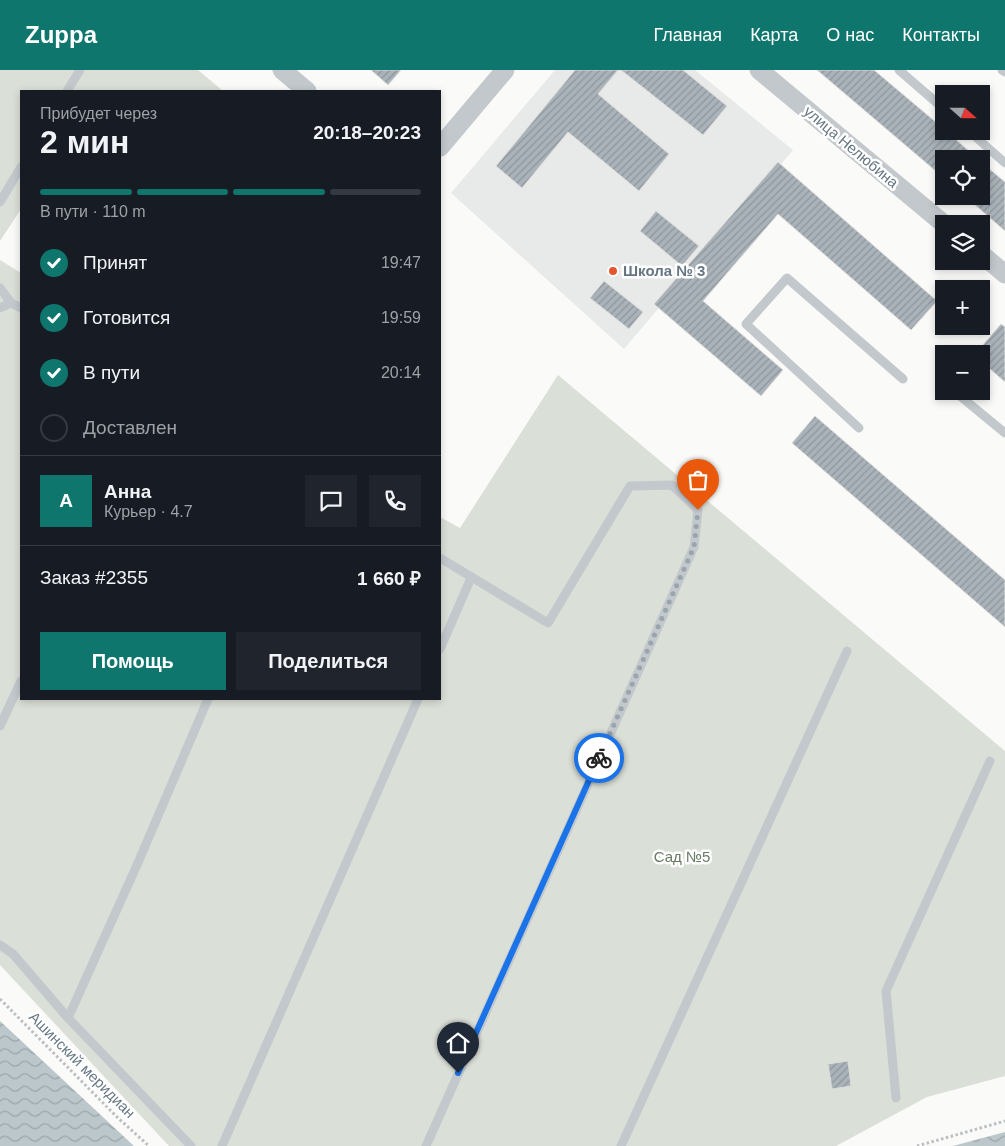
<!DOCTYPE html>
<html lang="ru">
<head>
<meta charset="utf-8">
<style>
	body { margin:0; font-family:Arial,sans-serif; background:#20242c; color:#f1f3f6; height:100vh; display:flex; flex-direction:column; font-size:19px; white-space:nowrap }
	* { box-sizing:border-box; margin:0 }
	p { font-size:16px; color:#9ea1a6 }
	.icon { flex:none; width:28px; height:28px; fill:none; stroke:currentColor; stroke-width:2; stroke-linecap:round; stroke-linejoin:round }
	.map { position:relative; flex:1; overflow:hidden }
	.panel { position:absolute; left:20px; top:20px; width:421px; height:610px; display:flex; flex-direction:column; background:#171b24; border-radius:0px; box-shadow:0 2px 8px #0003 }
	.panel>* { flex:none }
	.needle { width:32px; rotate:111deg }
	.buttons { position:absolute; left:935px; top:15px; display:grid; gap:10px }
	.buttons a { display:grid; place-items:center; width:55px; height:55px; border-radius:0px; background:#171b24; box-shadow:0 2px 8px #0003; font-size:25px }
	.pin { position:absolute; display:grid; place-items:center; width:42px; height:42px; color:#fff; margin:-51px -21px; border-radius:50% 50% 50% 0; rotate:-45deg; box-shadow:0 0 5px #0007 }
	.pin .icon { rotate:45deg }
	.courier { position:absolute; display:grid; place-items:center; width:50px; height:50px; margin:-25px; border:4px solid #1a73e8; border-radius:50%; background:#fff; color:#222; box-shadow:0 1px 6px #0007 }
	.head em { font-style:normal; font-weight:700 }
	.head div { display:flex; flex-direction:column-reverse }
	.head { display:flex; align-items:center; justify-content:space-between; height:85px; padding:0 20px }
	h1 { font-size:32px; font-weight:700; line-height:38px }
	.bar { display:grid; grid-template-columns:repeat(4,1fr); gap:8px 5px; align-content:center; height:60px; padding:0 20px }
	.bar i { height:6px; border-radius:4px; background:#363941 }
	.bar .current { background:#0f766e }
	.bar p { grid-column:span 4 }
	.line { display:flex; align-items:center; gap:12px; padding:0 20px; border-top:1px solid #363941 }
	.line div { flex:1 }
	.round { display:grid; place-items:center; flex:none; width:52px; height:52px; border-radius:0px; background:#20242c }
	ol { padding:0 20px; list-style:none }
	li { display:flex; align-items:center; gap:15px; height:55px }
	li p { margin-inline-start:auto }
	li .icon { padding:5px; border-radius:50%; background:#0f766e; color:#fff; stroke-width:4 }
	li:last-child { color:#9ea1a6 }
	li i { width:28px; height:28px; border:2px solid #363941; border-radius:50% }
	.action { display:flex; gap:10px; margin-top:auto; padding:10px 20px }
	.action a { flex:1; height:58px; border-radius:0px; background:#0f766e; color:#fff; font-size:20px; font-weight:700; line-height:58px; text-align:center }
	.action a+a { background:#20242c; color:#f1f3f6 }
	header { display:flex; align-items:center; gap:30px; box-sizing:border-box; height:70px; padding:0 25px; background:#0f766e; color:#fff }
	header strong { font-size:24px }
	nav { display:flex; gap:28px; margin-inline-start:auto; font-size:18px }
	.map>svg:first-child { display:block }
	.built { fill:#e8e9e9 }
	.green { fill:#dadfd7 }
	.water { fill:url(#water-waves) }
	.building { fill:url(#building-hatch); stroke:#dcdcda }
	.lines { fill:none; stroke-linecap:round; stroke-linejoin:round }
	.path { stroke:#bbbfc2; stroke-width:3; stroke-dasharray:2.5 2.5; stroke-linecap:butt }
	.lane { stroke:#c3c8cc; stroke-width:9 }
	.street { stroke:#c3c8cc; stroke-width:19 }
	.done { stroke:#99a4ac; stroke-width:5; stroke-dasharray:0 9 }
	.route { stroke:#1a73e8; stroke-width:6 }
	.poi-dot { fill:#e4572e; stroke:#fff; stroke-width:2 }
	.labels { text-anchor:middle; stroke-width:5; stroke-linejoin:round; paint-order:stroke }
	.street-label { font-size:15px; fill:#657683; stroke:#fff }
	.poi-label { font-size:15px; font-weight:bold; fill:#657683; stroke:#fff; text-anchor:start }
	.park-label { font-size:15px; fill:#687a64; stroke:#fff }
</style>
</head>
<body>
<header>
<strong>Zuppa</strong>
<nav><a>Главная</a><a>Карта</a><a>О нас</a><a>Контакты</a></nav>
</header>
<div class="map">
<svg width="1005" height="1076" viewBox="0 0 1005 1076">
	<defs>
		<pattern id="water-waves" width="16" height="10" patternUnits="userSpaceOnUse" patternTransform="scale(1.25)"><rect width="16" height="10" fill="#bbc7cb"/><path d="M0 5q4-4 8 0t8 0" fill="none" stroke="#9ca6aa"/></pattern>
		<pattern id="building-hatch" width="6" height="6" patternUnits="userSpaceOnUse" patternTransform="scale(1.25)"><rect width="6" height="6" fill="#aab3b9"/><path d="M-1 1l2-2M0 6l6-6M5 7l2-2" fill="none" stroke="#8e969c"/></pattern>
	</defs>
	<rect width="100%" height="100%" fill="#fafaf8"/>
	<!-- built -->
	<path class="built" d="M555,0H695L793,80L624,279L451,123Z"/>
	<!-- green -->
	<path class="green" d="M0,0H198L223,21H21V139L0,171Z
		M0,190L21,203V629H440V447L460,458L558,305L1005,681V1006L927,1027L836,1076H169L0,895Z"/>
	<!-- water -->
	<path class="water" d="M0,951L134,1076H0Z
		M1005,1062V1076H953Z"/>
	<!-- building -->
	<path class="building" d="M371,0H401L388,15Z
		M575,0H618L598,24L669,84L639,121L568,62L522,118L496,96Z
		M621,0H683L727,36L703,65Z
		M817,0H874L944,59V61H946L978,89H944V108Z
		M778,92L937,231L911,260L778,144L703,231L783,300L761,326L654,234Z
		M981,92L1005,112V161L965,126H981Z
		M656,141L699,176L682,196L640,161Z
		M604,211L643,242L629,259L590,228Z
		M1001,254L1005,257V312L981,291V284H975Z
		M815,346L1005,510V557L792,373Z
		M848,991L851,1016L832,1019L828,994Z"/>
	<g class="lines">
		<!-- path -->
		<path class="path" d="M0,929L118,1048L149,1076
			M917,1076L1005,1051"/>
		<!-- lane -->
		<path class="lane" d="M899,0L944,39
			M1002,0L1005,2
			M67,21L80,0
			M969,61L1005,93
			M0,132L21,97
			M0,218L11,233
			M0,238L11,233L21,238
			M941,310L944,312
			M954,321L1005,363
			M859,358L746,254L787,208L903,309
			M440,579L471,508
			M0,656L21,611
			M0,875L13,884L68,948L191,1076
			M68,948L137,795L208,629
			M896,1028L886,921L990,691
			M222,1076L418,629
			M426,1076L694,477L698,440L672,415L630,416L548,553L440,488
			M621,1076L847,581"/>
		<!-- street -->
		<path class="street" d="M282,0L307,21
			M759,0L944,154
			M440,77L505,0
			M981,184L1005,204"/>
	</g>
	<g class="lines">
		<!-- done -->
		<path class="done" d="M599,688L694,477L698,440"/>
		<!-- route -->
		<path class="route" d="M458,1003L599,688"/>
	</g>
	<!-- markers -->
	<circle class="poi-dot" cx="613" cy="201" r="5"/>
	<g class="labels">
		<!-- street labels -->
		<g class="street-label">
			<text transform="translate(851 77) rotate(40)" y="5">улица Нелюбина</text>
			<text transform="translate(82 995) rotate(45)" y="5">Ашинский меридиан</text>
		</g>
		<!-- poi labels -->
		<g class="poi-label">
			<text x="623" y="206">Школа № 3</text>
		</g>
		<!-- park labels -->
		<g class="park-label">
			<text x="682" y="792">Сад №5</text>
		</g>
	</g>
</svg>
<div class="buttons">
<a><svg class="needle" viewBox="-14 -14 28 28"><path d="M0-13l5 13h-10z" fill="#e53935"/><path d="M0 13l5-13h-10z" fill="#9ea1a6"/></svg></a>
<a><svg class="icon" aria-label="locate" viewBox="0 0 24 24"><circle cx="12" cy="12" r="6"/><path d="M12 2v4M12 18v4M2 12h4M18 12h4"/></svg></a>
<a><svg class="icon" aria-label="layers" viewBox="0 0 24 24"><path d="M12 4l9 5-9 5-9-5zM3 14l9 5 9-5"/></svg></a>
<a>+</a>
<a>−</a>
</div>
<div class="pin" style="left:698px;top:440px;background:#ea580c"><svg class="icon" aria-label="bag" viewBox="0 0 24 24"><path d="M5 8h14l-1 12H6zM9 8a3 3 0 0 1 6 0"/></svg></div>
<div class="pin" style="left:458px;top:1003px;background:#1f2937"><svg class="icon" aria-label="home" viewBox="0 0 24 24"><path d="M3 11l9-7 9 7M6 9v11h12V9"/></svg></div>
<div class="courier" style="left:599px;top:688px"><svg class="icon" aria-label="bike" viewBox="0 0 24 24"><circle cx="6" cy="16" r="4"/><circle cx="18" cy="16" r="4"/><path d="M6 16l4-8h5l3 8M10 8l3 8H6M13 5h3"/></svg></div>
<section class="panel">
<div class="head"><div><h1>2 мин</h1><p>Прибудет через</p></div><em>20:18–20:23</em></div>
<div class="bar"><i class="current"></i><i class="current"></i><i class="current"></i><i></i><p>В пути · 110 m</p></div>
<ol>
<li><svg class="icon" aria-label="check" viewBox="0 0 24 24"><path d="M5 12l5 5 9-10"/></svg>Принят<p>19:47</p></li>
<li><svg class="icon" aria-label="check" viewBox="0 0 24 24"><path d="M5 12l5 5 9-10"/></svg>Готовится<p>19:59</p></li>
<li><svg class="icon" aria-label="check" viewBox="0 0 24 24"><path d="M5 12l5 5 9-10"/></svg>В пути<p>20:14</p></li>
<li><i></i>Доставлен</li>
</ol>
<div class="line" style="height:90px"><b class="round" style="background:#0f766e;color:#fff">А</b><div><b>Анна</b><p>Курьер · 4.7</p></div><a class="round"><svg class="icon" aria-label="chat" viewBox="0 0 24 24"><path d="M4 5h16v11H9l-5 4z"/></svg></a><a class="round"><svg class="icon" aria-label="phone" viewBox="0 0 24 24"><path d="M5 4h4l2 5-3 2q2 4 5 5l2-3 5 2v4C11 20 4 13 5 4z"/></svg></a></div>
<div class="line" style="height:65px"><div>Заказ #2355</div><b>1 660 ₽</b></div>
<div class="action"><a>Помощь</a><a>Поделиться</a></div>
</section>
</div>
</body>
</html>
